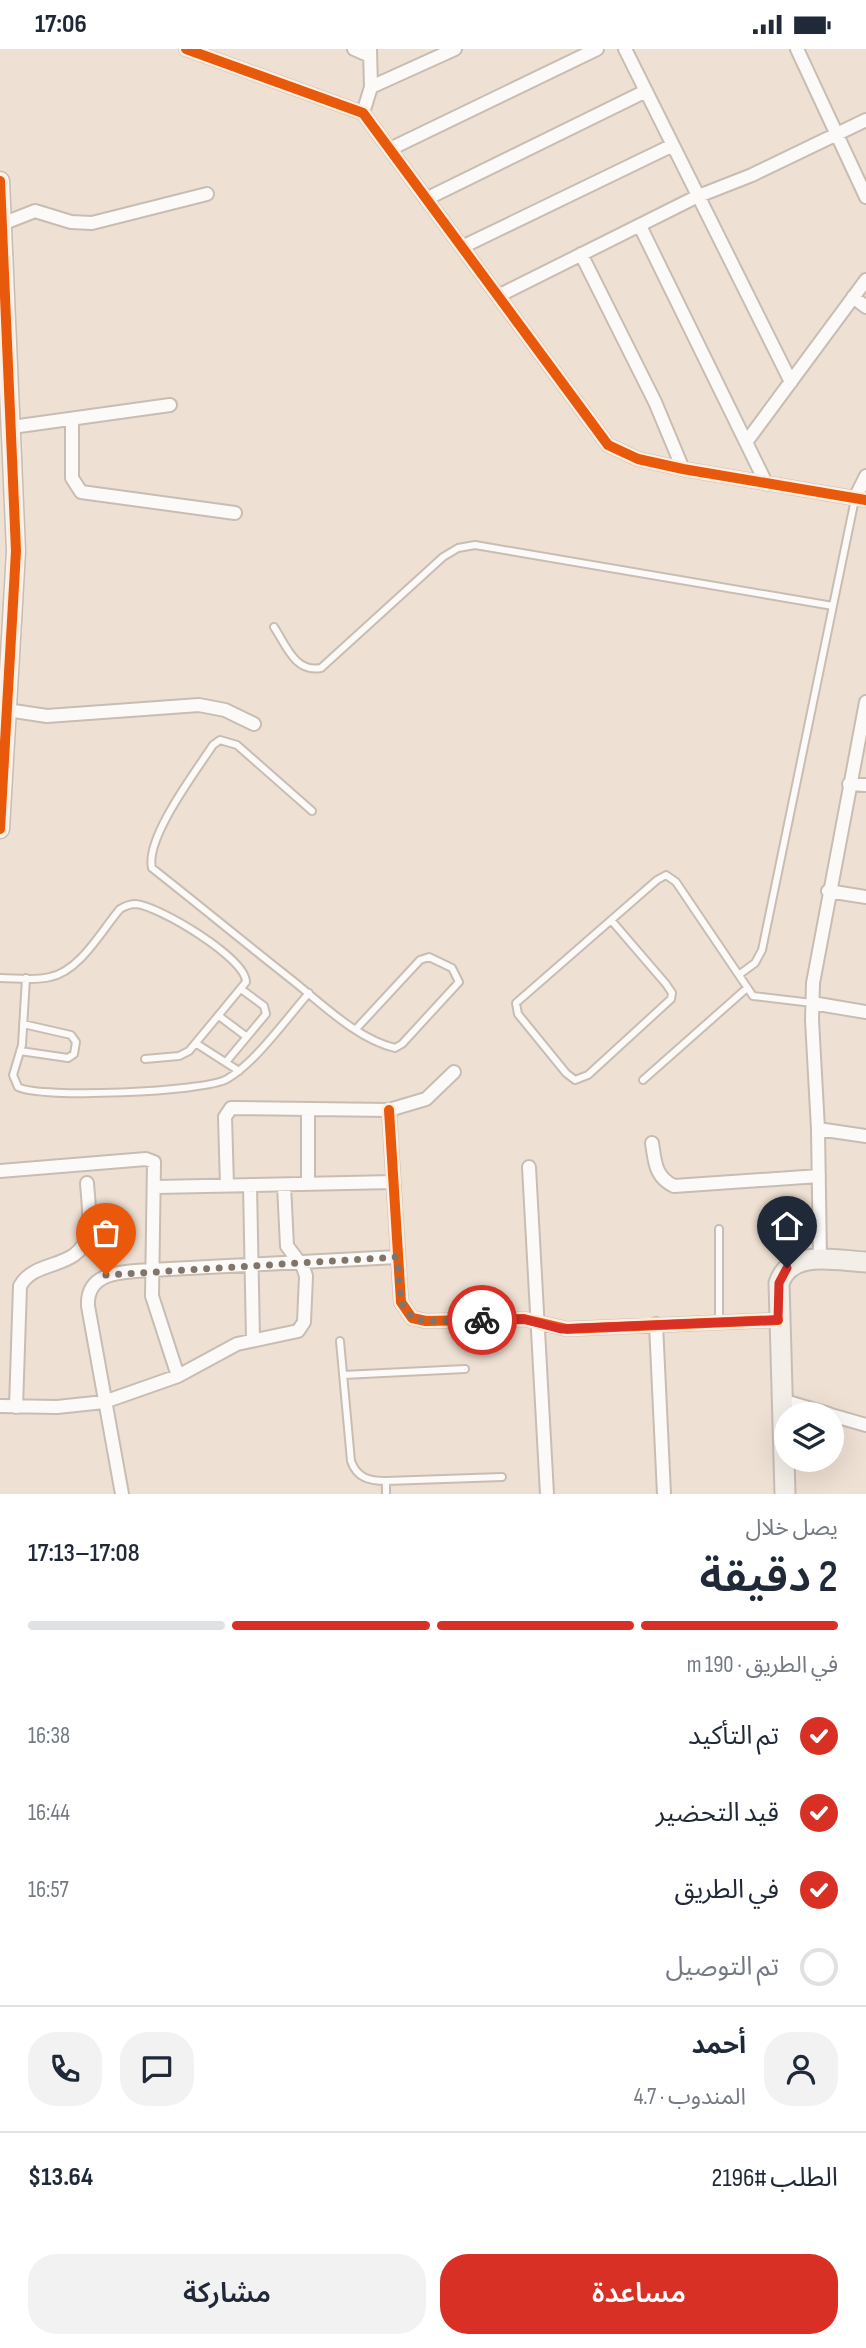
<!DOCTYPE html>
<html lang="ar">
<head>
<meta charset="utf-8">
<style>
	body { margin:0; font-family:"Sofia Sans Condensed","Noto Sans Arabic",sans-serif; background:#f2f2f3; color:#1f2937; direction:rtl; height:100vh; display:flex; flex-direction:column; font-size:26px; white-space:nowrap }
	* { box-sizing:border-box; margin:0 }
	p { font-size:23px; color:#747a83 }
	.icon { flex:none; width:38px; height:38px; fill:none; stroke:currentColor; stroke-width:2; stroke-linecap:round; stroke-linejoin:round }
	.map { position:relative; height:1445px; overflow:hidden; direction:ltr }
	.side { display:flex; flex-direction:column; background:#fff; flex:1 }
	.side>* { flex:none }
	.buttons { position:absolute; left:774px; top:1353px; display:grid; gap:14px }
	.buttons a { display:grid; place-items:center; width:70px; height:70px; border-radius:50%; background:#fff; box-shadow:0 7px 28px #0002; font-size:35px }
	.pin { position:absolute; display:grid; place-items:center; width:60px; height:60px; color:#fff; margin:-72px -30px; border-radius:50% 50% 50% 0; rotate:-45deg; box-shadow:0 0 7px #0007 }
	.pin .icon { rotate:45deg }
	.courier { position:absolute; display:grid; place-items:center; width:70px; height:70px; margin:-35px; border:5px solid #d93025; border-radius:50%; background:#fff; color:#222; box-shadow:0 2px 9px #0007 }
	.overview em { font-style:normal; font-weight:600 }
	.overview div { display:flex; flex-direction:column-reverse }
	.overview { display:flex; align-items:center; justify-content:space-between; height:119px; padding:0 28px }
	h1 { font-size:46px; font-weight:600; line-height:52px }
	.bar { display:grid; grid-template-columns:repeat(4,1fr); gap:10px 7px; align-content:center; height:84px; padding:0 28px }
	.bar i { height:9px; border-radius:5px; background:#e0e1e3 }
	.bar .on { background:#d93025 }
	.bar p { grid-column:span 4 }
	.line { display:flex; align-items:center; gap:18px; padding:0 28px; border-top:2px solid #e0e1e3 }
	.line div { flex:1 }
	.round { display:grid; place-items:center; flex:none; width:74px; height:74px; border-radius:28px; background:#f2f2f3 }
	ol { padding:0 28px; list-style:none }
	li { display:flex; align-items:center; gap:21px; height:77px }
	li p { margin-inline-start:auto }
	li .icon { padding:7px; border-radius:50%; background:#d93025; color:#fff; stroke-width:4 }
	li:last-child { color:#747a83 }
	li i { width:38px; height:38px; border:4px solid #e0e1e3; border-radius:50% }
	.primary-button { display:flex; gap:14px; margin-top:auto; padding:14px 28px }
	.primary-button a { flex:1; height:80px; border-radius:28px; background:#d93025; color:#fff; font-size:28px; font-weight:600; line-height:80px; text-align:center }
	.primary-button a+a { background:#f2f2f3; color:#1f2937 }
	.status { display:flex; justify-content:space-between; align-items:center; height:49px; padding:0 35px; background:#fff; direction:ltr }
	.status svg { height:19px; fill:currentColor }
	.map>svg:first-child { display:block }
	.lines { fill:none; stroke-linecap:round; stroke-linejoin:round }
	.lane-casing { stroke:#c8bdb2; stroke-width:10 }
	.street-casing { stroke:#c8bdb2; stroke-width:16 }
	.secondary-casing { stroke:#c8bdb2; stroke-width:21 }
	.primary-casing { stroke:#c5beb7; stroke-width:23 }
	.lane { stroke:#fcfaf8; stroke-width:6 }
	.street { stroke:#fcfaf8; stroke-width:12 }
	.secondary { stroke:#f8f4f1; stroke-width:18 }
	.primary { stroke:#f4eee8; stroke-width:19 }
	.cycleway-casing { stroke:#feeee0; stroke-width:15 }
	.cycleway { stroke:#e8590c; stroke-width:10 }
	.done { stroke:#80756a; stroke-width:7; stroke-dasharray:0 12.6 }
	.route { stroke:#d93025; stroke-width:9 }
</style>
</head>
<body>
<div class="status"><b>17:06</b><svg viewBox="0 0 49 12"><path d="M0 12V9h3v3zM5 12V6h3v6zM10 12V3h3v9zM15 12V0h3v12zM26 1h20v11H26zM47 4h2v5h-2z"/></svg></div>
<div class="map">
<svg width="866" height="1445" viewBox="0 0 866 1445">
	<rect width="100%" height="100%" fill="#eee0d3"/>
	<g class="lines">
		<!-- lane casing -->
		<g class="lane-casing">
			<path id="lane" d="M274,578C286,596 295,624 321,619L443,508L458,499L475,496L833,557
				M312,762L237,696L220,691L213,696C196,722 145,789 152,819C199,856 245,894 292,931C321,954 357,990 395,999L402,995L459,933L452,919L429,908L420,911L356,980
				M611,871L666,935L672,944L671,950L588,1026L575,1031L566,1024L518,965L516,954L657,831L666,826L676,833L753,947L812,954
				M740,925L755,914L762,901L855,450
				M0,929C16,929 34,932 50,928C80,922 101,882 120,860C125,857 129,855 136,855C159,857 246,909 246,933L189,1002L179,1007L145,1010
				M26,929L22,996L13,1026L18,1038C39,1050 205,1043 227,1030C256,1013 286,970 309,944
				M219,967L247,988
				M197,995L239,1022
				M20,1002L68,1009L74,1005L76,993L71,986L23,975
				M226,1013L266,965L264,957L241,940
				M643,1031L747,939
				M719,1180V1273
				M340,1292L351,1412C357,1429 369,1432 386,1432L502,1428
				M343,1326L465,1320
				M386,1432V1445"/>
		</g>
		<!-- street casing -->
		<g class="street-casing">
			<path id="street" d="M186,0L363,64L608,396L638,410L683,420L866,451
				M354,0L370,7
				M625,0L791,333
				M797,0L866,148
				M371,38L455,0
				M363,64L371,38L370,0
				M390,100L597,0
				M426,150L646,42
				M2,175L35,162L71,173L92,174L207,145
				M640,177L766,434
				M462,198L671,97
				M581,205L655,353L683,420
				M498,247L696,148L752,126L866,71
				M853,248L866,258
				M72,371V429L81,443L235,464
				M12,378L170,356
				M747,392L866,231
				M855,449L866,427
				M0,660L47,667L199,656L225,661L254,675
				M849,735L866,736
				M828,842L866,848
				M812,954L866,963
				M308,1061V1135
				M389,1061L401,1253L412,1269L426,1272L524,1270L567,1280L778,1271
				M818,1080L866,1087
				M652,1094C655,1113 655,1128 674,1137L819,1127
				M529,1118L547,1445
				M0,1122L146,1110L154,1113L152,1247L178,1327
				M250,1136L253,1290
				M227,1137L225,1068L231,1059L389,1061L426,1050L454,1023
				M155,1138L393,1133
				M820,1211L818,1080L812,971L813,934L866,653
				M656,1275L664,1445
				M781,1351L829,1365
				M0,1357L57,1358L104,1353L178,1327L237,1295L298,1282L304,1273L306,1227L303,1218L287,1197L284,1136
				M16,1358L20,1237C36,1208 80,1223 88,1183C91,1168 88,1150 87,1134
				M831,1366L866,1376
				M122,1445L88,1257C86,1221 126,1223 151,1221L397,1208"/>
		</g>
		<!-- secondary casing -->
		<g class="secondary-casing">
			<path id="secondary" d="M0,132L16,502L0,780"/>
		</g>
		<!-- primary casing -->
		<g class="primary-casing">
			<path id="primary" d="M785,1445L779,1234C791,1199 837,1212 866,1213"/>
		</g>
		<!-- lane -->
		<use href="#lane" class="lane"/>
		<!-- street -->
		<use href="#street" class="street"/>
		<!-- secondary -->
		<use href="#secondary" class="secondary"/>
		<!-- primary -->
		<use href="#primary" class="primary"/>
		<!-- cycleway casing -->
		<g class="cycleway-casing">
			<path id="cycleway" d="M186,0L363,64L608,396L638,410L683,420L866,451
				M0,132L16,502L0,780
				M389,1061L401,1253L412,1269L426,1272L524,1270L567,1280L778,1271"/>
		</g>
		<!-- cycleway -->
		<use href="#cycleway" class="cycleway"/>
	</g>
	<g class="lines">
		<!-- done -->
		<path class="done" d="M106,1226L397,1208L401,1253L412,1269L426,1272L482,1271"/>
		<!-- route -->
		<path class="route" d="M482,1271L524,1270L561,1280L778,1271L779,1234L787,1219"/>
	</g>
</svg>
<div class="buttons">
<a><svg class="icon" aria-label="layers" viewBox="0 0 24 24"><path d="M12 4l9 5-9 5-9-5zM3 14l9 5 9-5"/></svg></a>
</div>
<div class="pin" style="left:106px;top:1226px;background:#ea580c"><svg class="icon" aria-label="bag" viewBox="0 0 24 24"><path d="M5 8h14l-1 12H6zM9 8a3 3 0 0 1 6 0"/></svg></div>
<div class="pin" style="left:787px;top:1219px;background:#1f2937"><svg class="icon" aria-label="home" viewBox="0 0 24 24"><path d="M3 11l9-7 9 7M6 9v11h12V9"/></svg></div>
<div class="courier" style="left:482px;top:1271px"><svg class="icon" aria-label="bike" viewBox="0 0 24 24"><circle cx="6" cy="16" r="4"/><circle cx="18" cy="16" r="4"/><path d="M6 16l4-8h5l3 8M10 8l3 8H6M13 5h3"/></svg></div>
</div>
<section class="side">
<div class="overview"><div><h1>2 دقيقة</h1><p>يصل خلال</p></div><em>17:08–17:13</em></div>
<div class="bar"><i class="on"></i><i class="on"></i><i class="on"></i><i></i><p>في الطريق · 190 m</p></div>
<ol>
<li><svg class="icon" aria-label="check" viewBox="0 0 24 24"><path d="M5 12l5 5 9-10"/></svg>تم التأكيد<p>16:38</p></li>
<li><svg class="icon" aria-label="check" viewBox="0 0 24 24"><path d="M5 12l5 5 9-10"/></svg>قيد التحضير<p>16:44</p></li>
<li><svg class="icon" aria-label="check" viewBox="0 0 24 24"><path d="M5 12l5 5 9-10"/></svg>في الطريق<p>16:57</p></li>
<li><i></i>تم التوصيل</li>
</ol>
<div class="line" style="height:126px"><a class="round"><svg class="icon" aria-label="person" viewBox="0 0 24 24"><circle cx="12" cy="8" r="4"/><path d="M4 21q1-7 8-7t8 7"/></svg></a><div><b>أحمد</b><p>المندوب · 4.7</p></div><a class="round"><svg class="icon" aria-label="chat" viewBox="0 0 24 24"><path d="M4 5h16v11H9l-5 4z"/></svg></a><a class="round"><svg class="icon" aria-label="phone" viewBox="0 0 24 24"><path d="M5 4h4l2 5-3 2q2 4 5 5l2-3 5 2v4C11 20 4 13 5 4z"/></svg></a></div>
<div class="line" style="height:91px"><div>الطلب #2196</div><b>$13.64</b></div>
<div class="primary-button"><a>مساعدة</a><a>مشاركة</a></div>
</section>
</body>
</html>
